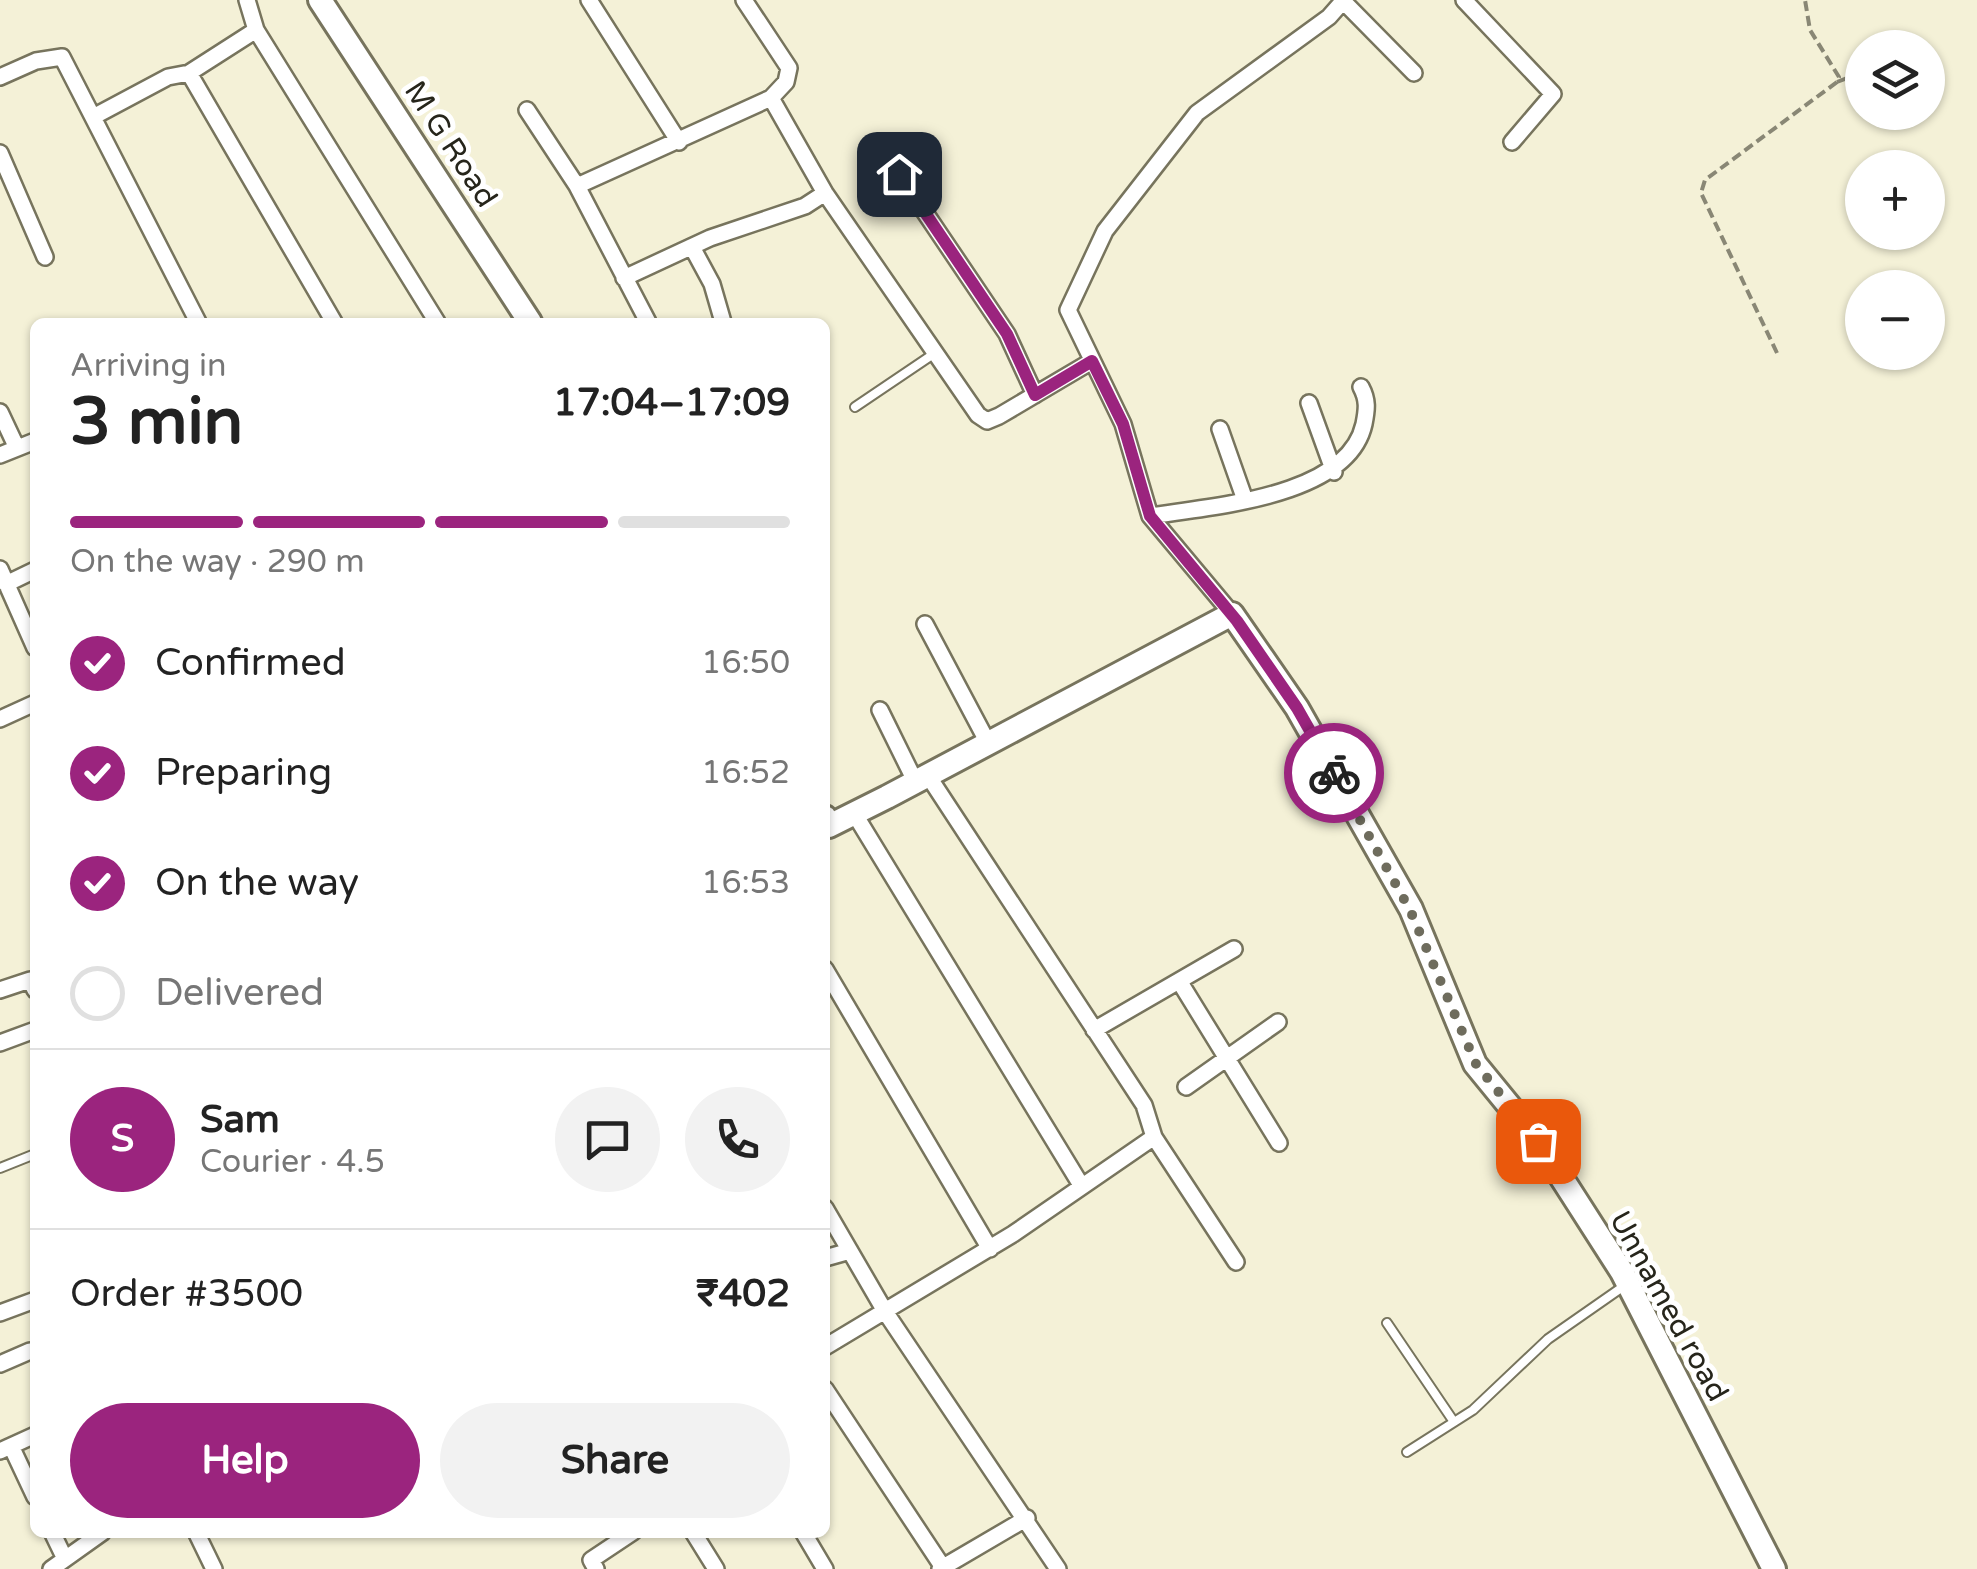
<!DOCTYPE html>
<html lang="en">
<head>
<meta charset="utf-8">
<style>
	body { margin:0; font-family:"Varela Round",sans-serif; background:#f2f2f2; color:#222; height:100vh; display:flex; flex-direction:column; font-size:38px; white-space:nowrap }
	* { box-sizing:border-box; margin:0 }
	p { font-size:32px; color:#767676 }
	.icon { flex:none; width:55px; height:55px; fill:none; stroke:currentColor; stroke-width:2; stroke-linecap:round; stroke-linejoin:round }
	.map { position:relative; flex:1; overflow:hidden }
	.panel { position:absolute; left:30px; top:318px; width:800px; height:1220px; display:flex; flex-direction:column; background:#fff; border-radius:15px; box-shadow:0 2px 8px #0004 }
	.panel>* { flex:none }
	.tools { position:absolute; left:1845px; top:30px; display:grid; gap:20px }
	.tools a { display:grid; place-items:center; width:100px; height:100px; border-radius:50%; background:#fff; box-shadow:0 2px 8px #0004; font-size:50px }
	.pin { position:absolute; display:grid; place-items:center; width:85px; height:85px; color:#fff; margin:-42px; border-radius:20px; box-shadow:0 5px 15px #0006 }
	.courier { position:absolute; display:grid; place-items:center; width:100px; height:100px; margin:-50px; border:8px solid #9b247e; border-radius:50%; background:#fff; color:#222; box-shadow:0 2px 12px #0007 }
	.overview em { font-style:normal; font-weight:700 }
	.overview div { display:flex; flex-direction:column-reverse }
	.overview { display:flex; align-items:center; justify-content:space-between; height:170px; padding:0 40px }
	h1 { font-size:65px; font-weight:700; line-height:75px }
	.bar { display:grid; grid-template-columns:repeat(4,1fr); gap:15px 10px; align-content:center; height:120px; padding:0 40px }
	.bar i { height:12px; border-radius:8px; background:#e0e0e0 }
	.bar .current { background:#9b247e }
	.bar p { grid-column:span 4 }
	.line { display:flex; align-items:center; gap:25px; padding:0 40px; border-top:2px solid #e0e0e0 }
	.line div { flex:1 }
	.round { display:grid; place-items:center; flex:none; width:105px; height:105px; border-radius:52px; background:#f2f2f2 }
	ol { padding:0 40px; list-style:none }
	li { display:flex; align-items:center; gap:30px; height:110px }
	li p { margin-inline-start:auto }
	li .icon { padding:10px; border-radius:50%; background:#9b247e; color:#fff; stroke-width:4 }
	li:last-child { color:#767676 }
	li i { width:55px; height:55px; border:5px solid #e0e0e0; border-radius:50% }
	.button { display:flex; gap:20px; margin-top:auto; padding:20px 40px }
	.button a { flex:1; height:115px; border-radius:60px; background:#9b247e; color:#fff; font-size:40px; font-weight:700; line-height:115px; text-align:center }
	.button a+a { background:#f2f2f2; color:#222 }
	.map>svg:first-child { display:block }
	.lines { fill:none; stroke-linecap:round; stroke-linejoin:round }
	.lane-casing { stroke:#77745d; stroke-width:12 }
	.street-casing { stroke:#77745d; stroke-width:20 }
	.secondary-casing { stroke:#77745d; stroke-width:28 }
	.path { stroke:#898775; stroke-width:4; stroke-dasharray:10 5; stroke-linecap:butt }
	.lane { stroke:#fff; stroke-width:8 }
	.street { stroke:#fff; stroke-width:15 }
	.secondary { stroke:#fff; stroke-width:22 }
	.done { stroke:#6e6c5d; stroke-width:10; stroke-dasharray:0 18 }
	.route { stroke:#9b247e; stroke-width:12 }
	.labels { text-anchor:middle; stroke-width:10; stroke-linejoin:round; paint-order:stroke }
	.street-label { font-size:30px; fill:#26251b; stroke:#fff }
</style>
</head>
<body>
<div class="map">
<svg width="1977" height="1569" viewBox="0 0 1977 1569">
	<rect width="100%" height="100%" fill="#f4f1d7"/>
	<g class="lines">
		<!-- lane casing -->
		<g class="lane-casing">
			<path id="lane" d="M855,407L935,353
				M0,1168L35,1154
				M1387,1323L1454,1422
				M1407,1452L1473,1410L1548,1339L1624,1286"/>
		</g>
		<!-- street casing -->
		<g class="street-casing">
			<path id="street" d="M589,0L679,142
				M1464,0L1553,94L1512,142
				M1343,1L1414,73
				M256,30L437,322
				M189,73L334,322
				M0,77L36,61L62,57L198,322
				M771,98L825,193L978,415L987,421L999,416L1092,361
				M527,110L577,186L648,322
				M93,117L168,77L189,73L256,30L247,0
				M0,153L45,257
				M899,174L1007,334L1035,395
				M577,186L771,98L786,82L789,68L744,0
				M692,247L712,284L723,322
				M624,278L710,238L805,206L825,193
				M1309,403L1334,472
				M0,412L16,446
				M1220,429L1245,500
				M0,455L35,441
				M1150,516C1213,506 1348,497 1364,424C1367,409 1368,400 1361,387
				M0,569L35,648
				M6,584L35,570
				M1232,614L1150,516L1123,424L1068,310L1105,231L1197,113L1329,17L1344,0
				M925,624L987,741
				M880,710L915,781
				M0,719L35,703
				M854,813L1081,1185
				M825,969L990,1249
				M1181,984L1279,1143
				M0,990L30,980L35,990
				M1094,1030L1234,949
				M0,1043L35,1030
				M1186,1087L1278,1022
				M1154,1137L1236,1262
				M825,1208L886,1313L1058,1569
				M825,1258L850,1251
				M0,1313L35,1300
				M825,1347L1013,1234L1154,1137L1144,1105L927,774
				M0,1364L30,1351
				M825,1389L944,1569
				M11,1446L35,1497
				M0,1451L35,1435
				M52,1532L65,1559
				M196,1532L214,1569
				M693,1532L716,1569
				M803,1532L825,1569
				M51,1569L103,1532
				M596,1569L591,1560L633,1532
				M940,1569L1027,1518"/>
		</g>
		<!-- secondary casing -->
		<g class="secondary-casing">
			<path id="secondary" d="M320,0L530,322
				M825,817L829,826L887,797L1232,614L1297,708L1411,909L1475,1064L1538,1141L1622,1272L1774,1569"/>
		</g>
		<!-- path -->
		<path class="path" d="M1837,82L1862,72
			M1777,353L1701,193L1705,180L1837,82L1839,77L1810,30L1805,0"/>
		<!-- lane -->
		<use href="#lane" class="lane"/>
		<!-- street -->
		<use href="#street" class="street"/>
		<!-- secondary -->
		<use href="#secondary" class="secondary"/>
	</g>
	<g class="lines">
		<!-- done -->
		<path class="done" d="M1334,773L1410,910L1476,1064L1538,1141"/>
		<!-- route -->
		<path class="route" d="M899,174L1007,334L1035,395L1092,361L1123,424L1150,516L1237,621L1297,708L1334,773"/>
	</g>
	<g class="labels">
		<!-- street labels -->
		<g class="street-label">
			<text transform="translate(451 144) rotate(57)" y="10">M G Road</text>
			<text transform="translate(1669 1306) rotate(61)" y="10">Unnamed road</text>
		</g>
	</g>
</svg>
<div class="tools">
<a><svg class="icon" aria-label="layers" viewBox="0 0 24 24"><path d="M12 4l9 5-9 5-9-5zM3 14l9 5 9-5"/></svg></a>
<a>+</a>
<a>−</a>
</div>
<div class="pin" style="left:1538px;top:1141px;background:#ea580c"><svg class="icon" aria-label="bag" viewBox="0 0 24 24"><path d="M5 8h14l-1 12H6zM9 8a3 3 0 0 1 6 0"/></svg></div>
<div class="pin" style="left:899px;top:174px;background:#1f2937"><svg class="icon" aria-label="home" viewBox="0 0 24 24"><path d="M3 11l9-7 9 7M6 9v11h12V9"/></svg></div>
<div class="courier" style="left:1334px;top:773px"><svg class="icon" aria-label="bike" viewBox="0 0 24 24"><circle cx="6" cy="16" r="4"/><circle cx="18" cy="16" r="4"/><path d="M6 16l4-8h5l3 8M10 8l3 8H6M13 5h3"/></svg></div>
<section class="panel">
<div class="overview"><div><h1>3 min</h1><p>Arriving in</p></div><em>17:04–17:09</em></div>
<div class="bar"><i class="current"></i><i class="current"></i><i class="current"></i><i></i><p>On the way · 290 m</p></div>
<ol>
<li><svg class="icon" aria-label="check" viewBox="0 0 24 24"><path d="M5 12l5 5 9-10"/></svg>Confirmed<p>16:50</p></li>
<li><svg class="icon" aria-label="check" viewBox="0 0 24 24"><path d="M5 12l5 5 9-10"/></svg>Preparing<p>16:52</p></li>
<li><svg class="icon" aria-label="check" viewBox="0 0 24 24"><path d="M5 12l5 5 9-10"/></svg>On the way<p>16:53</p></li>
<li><i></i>Delivered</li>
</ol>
<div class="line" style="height:180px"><b class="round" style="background:#9b247e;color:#fff">S</b><div><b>Sam</b><p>Courier · 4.5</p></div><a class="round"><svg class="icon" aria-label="chat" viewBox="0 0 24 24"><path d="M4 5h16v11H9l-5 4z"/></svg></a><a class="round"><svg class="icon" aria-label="phone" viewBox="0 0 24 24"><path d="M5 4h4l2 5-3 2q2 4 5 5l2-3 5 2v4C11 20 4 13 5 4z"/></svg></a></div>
<div class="line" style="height:130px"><div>Order #3500</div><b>₹402</b></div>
<div class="button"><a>Help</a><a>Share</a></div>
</section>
</div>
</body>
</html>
